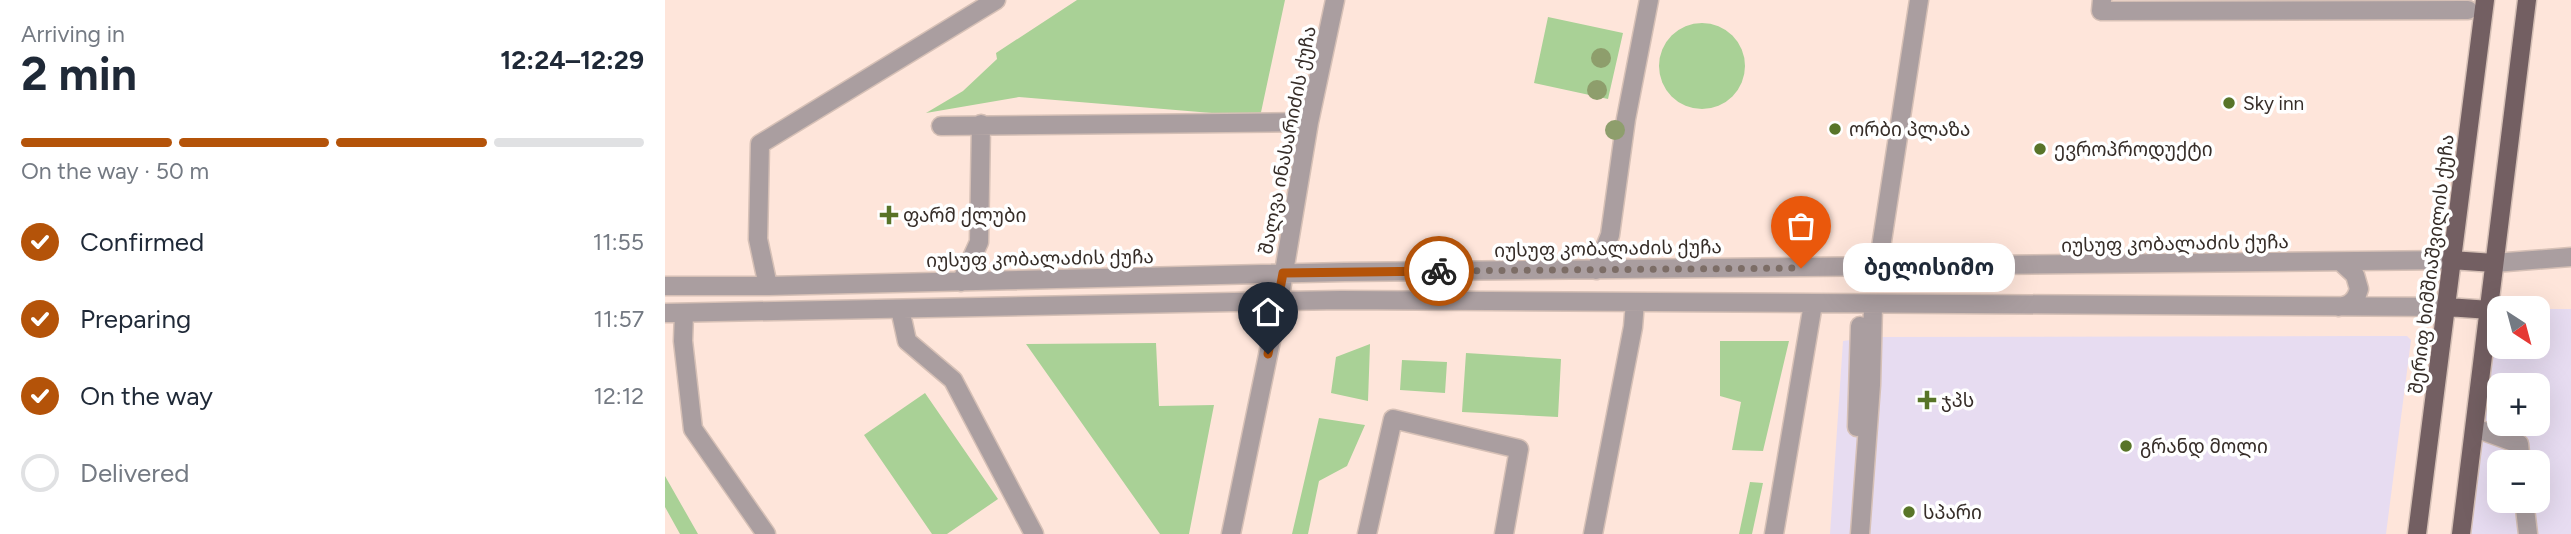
<!DOCTYPE html>
<html lang="en">
<head>
<meta charset="utf-8">
<style>
	body { margin:0; font-family:Figtree,"Noto Sans Georgian",sans-serif; background:#f2f2f3; color:#1f2937; height:100vh; display:flex; flex-direction:column; font-size:26px; white-space:nowrap }
	* { box-sizing:border-box; margin:0 }
	p { font-size:23px; color:#747a83 }
	.icon { flex:none; width:38px; height:38px; fill:none; stroke:currentColor; stroke-width:2; stroke-linecap:round; stroke-linejoin:round }
	.map { position:relative; flex:1; overflow:hidden }
	.drawer { display:flex; flex-direction:column; background:#fff; width:665px }
	.drawer>* { flex:none }
	.needle { width:46px; rotate:144deg }
	.tools { position:absolute; left:1822px; top:296px; display:grid; gap:14px }
	.tools a { display:grid; place-items:center; width:63px; height:63px; border-radius:14px; background:#fff; box-shadow:0 7px 28px #0002; font-size:35px }
	.pin { position:absolute; display:grid; place-items:center; width:60px; height:60px; color:#fff; margin:-72px -30px; border-radius:50% 50% 50% 0; rotate:-45deg; box-shadow:0 0 7px #0007 }
	.pin .icon { rotate:45deg }
	.courier { position:absolute; display:grid; place-items:center; width:70px; height:70px; margin:-35px; border:5px solid #b45309; border-radius:50%; background:#fff; color:#222; box-shadow:0 2px 9px #0007 }
	.bubble { position:absolute; height:49px; border-radius:21px; background:#fff; box-shadow:0 7px 28px #0002; font-size:23px; font-weight:700; line-height:49px; text-align:center }
	.overview em { font-style:normal; font-weight:700 }
	.overview div { display:flex; flex-direction:column-reverse }
	.overview { display:flex; align-items:center; justify-content:space-between; height:119px; padding:0 21px }
	h1 { font-size:46px; font-weight:700; line-height:52px }
	.bar { display:grid; grid-template-columns:repeat(4,1fr); gap:10px 7px; align-content:center; height:84px; padding:0 21px }
	.bar i { height:9px; border-radius:5px; background:#e0e1e3 }
	.bar .current { background:#b45309 }
	.bar p { grid-column:span 4 }
	ol { padding:0 21px; list-style:none }
	li { display:flex; align-items:center; gap:21px; height:77px }
	li p { margin-inline-start:auto }
	li .icon { padding:7px; border-radius:50%; background:#b45309; color:#fff; stroke-width:4 }
	li:last-child { color:#747a83 }
	li i { width:38px; height:38px; border:4px solid #e0e1e3; border-radius:50% }
	main { display:flex; flex:1; min-height:0 }
	.map>svg:first-child { display:block }
	.commercial { fill:#e7dcf1; fill-rule:evenodd }
	.green { fill:#a9d196 }
	.lines { fill:none; stroke-linecap:round; stroke-linejoin:round }
	.minor-casing { stroke:#d6c0b6; stroke-width:21 }
	.major-casing { stroke:#d6c0b6; stroke-width:21 }
	.minor { stroke:#aa9ea0; stroke-width:18 }
	.major { stroke:#735f62; stroke-width:18 }
	.tree { fill:#8e9e6c }
	.done { stroke:#7c6d66; stroke-width:7; stroke-dasharray:0 12.6 }
	.route { stroke:#b45309; stroke-width:9 }
	.poi-dot { fill:#587428; stroke:#fff; stroke-width:2.5 }
	.labels { text-anchor:middle; stroke-width:7; stroke-linejoin:round; paint-order:stroke }
	.poi-label { font-size:19px; fill:#362d28; stroke:#fff; text-anchor:start }
	.street-label { font-size:19px; fill:#362d28; stroke:#fff }
</style>
</head>
<body>
<main>
<section class="drawer">
<div class="overview"><div><h1>2 min</h1><p>Arriving in</p></div><em>12:24–12:29</em></div>
<div class="bar"><i class="current"></i><i class="current"></i><i class="current"></i><i></i><p>On the way · 50 m</p></div>
<ol>
<li><svg class="icon" aria-label="check" viewBox="0 0 24 24"><path d="M5 12l5 5 9-10"/></svg>Confirmed<p>11:55</p></li>
<li><svg class="icon" aria-label="check" viewBox="0 0 24 24"><path d="M5 12l5 5 9-10"/></svg>Preparing<p>11:57</p></li>
<li><svg class="icon" aria-label="check" viewBox="0 0 24 24"><path d="M5 12l5 5 9-10"/></svg>On the way<p>12:12</p></li>
<li><i></i>Delivered</li>
</ol>
</section>
<div class="map">
<svg width="1906" height="534" viewBox="0 0 1906 534">
	<rect width="100%" height="100%" fill="#fee5da"/>
	<!-- commercial -->
	<path class="commercial" d="M1873,309H1906V534H1796L1825,310H1834V346H1872ZM1834,385H1872V424H1834ZM1834,462H1872V500H1834Z
		M1700,336H1742L1746,340L1721,534H1165L1178,341L1208,337Z"/>
	<!-- green -->
	<path class="green" d="M412,0H620L595,117L354,97L261,113L298,91L332,59L331,53Z
		M883,17L958,33L943,99L869,83Z
		M994 66a43 43 0 1 1 86 0a43 43 0 1 1-86 0Z
		M1055,341H1124L1098,451L1067,450L1076,402L1055,396Z
		M491,343L494,406L549,405L524,534H495L361,344Z
		M705,344L703,401L666,393L671,357Z
		M801,353L896,359L893,417L797,412Z
		M737,360L782,362L780,393L735,390Z
		M260,393L333,499L282,534H267L199,435Z
		M654,418L700,425L682,466L654,481L643,534H627Z
		M0,476L33,534H15L0,507Z
		M1085,482L1098,483L1087,534H1074Z"/>
	<g class="lines">
		<!-- minor casing -->
		<g class="minor-casing">
			<path id="minor" d="M1437,0L1436,11L1803,10
				M276,126L644,122
				M1829,263L1906,257
				M1213,267L1254,0
				M931,270L945,235L961,119L984,0
				M296,282L314,242L316,124
				M0,286H103L680,272L1786,260
				M103,286L93,239L95,144L331,0
				M1673,307C1685,306 1691,300 1694,289L1690,275L1676,262
				M235,309L242,341L288,380L369,534
				M0,313L676,300L1782,307
				M19,313L18,341L28,429L101,534
				M1192,427L1195,326
				M1810,428L1854,444L1856,462
				M1859,500L1863,534
				M566,534L614,302L644,122L670,0
				M702,534L728,419L854,449L839,534
				M928,534L968,327L970,302
				M1109,534L1148,304
				M1195,534L1206,385L1208,305"/>
		</g>
		<!-- major casing -->
		<g class="major-casing">
			<path id="major" d="M1786,260L1829,263
				M1782,307L1825,310
				M1752,534L1820,0
				M1796,534L1862,0"/>
		</g>
		<!-- minor -->
		<use href="#minor" class="minor"/>
		<!-- major -->
		<use href="#major" class="major"/>
	</g>
	<!-- trees -->
	<g class="tree">
		<circle cx="936" cy="58" r="10"/>
		<circle cx="932" cy="90" r="10"/>
		<circle cx="950" cy="130" r="10"/>
	</g>
	<g class="lines">
		<!-- done -->
		<path class="done" d="M774,271L1136,268"/>
		<!-- route -->
		<path class="route" d="M603,354L618,273L774,271"/>
	</g>
	<!-- markers -->
	<g class="poi-dot">
		<circle cx="1564" cy="103" r="7"/>
		<circle cx="1170" cy="129" r="7"/>
		<circle cx="1375" cy="149" r="7"/>
		<path d="M220.5 204.5h7v7h7v7h-7v7h-7v-7h-7v-7h7z"/>
		<path d="M1258.5 389.5h7v7h7v7h-7v7h-7v-7h-7v-7h7z"/>
		<circle cx="1461" cy="446" r="7"/>
		<circle cx="1244" cy="512" r="7"/>
	</g>
	<g class="labels">
		<!-- poi labels -->
		<g class="poi-label">
			<text x="1578" y="110">Sky inn</text>
			<text x="1184" y="136">ორბი პლაზა</text>
			<text x="1389" y="156">ევროპროდუქტი</text>
			<text x="238" y="222">ფარმ ქლუბი</text>
			<text x="1276" y="407">ჯპს</text>
			<text x="1475" y="453">გრანდ მოლი</text>
			<text x="1258" y="519">სპარი</text>
		</g>
		<!-- street labels -->
		<g class="street-label">
			<text transform="translate(622 140) rotate(-79)" y="7">შალვა ინასარიძის ქუჩა</text>
			<text transform="translate(1510 243) rotate(-1)" y="7">იუსუფ კობალაძის ქუჩა</text>
			<text transform="translate(943 248) rotate(-1)" y="7">იუსუფ კობალაძის ქუჩა</text>
			<text transform="translate(375 258) rotate(-1)" y="7">იუსუფ კობალაძის ქუჩა</text>
			<text transform="translate(1766 264) rotate(-83)" y="7">შერიფ ხიმშიაშვილის ქუჩა</text>
		</g>
	</g>
</svg>
<div class="tools">
<a><svg class="needle" viewBox="-14 -14 28 28"><path d="M0-13l5 13h-10z" fill="#e53935"/><path d="M0 13l5-13h-10z" fill="#747a83"/></svg></a>
<a>+</a>
<a>−</a>
</div>
<div class="pin" style="left:1136px;top:268px;background:#ea580c"><svg class="icon" aria-label="bag" viewBox="0 0 24 24"><path d="M5 8h14l-1 12H6zM9 8a3 3 0 0 1 6 0"/></svg></div>
<div class="pin" style="left:603px;top:354px;background:#1f2937"><svg class="icon" aria-label="home" viewBox="0 0 24 24"><path d="M3 11l9-7 9 7M6 9v11h12V9"/></svg></div>
<div class="courier" style="left:774px;top:271px"><svg class="icon" aria-label="bike" viewBox="0 0 24 24"><circle cx="6" cy="16" r="4"/><circle cx="18" cy="16" r="4"/><path d="M6 16l4-8h5l3 8M10 8l3 8H6M13 5h3"/></svg></div>
<div class="bubble" style="left:1178px;top:243px;width:172px">ბელისიმო</div>
</div>
</main>
</body>
</html>
